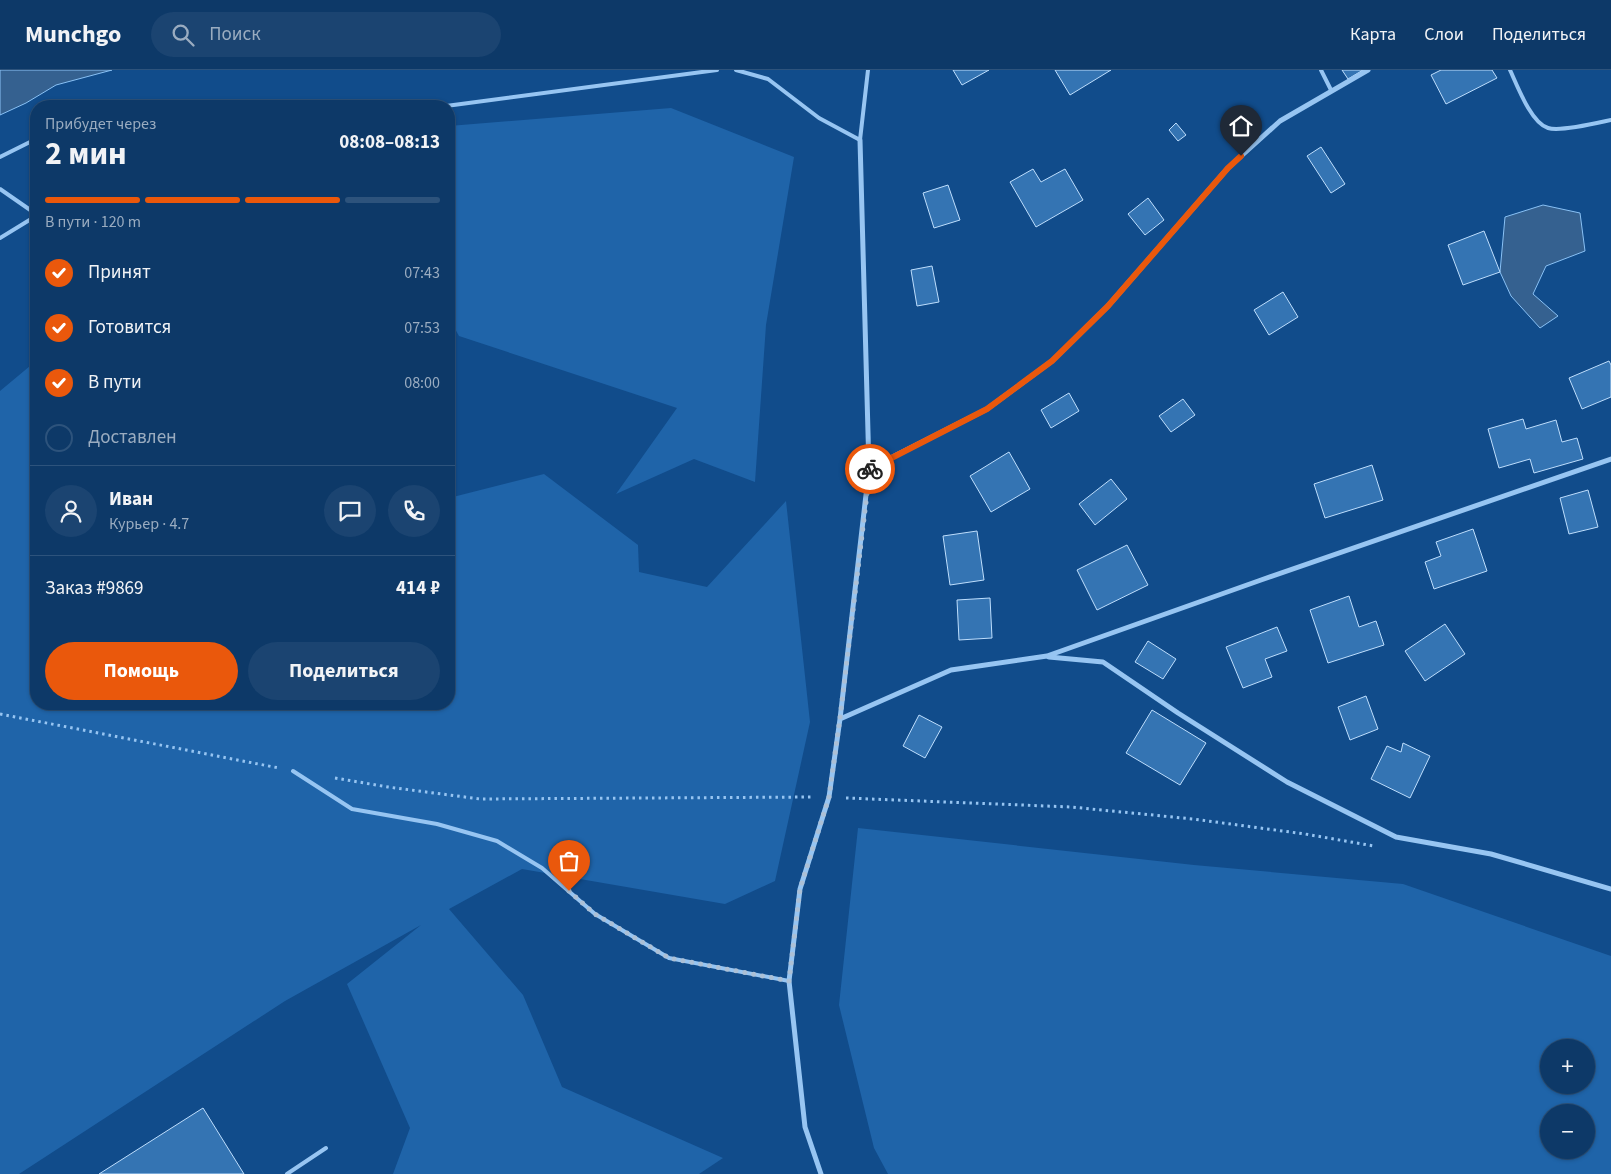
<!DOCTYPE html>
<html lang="ru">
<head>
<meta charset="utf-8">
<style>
	body { margin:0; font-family:"Source Sans 3",sans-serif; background:#1b4471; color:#f1f3f6; height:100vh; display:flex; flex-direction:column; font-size:19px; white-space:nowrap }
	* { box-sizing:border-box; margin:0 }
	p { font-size:16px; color:#9aacc0 }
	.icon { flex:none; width:28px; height:28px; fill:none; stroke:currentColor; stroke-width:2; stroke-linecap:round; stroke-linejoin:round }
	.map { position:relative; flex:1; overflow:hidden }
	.details { position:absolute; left:30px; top:30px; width:425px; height:610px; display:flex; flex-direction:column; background:#0d3968; border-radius:20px; box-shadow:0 1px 4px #0004,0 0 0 1px #2d537c }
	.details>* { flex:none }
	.controls { position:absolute; left:1540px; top:969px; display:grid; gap:10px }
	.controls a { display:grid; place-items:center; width:55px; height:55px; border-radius:50%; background:#0d3968; box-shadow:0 1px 4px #0004,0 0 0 1px #2d537c; font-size:25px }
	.pin { position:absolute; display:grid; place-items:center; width:42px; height:42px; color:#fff; margin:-51px -21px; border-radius:50% 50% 50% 0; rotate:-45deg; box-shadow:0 0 5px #0007 }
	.pin .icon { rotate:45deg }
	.courier { position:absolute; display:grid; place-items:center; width:50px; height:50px; margin:-25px; border:4px solid #ea580c; border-radius:50%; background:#fff; color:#222; box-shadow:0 1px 6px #0007 }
	.headline em { font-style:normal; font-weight:700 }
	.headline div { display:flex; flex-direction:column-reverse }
	.headline { display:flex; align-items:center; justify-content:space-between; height:85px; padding:0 15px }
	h1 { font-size:32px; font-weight:700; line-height:38px }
	.bar { display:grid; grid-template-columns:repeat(4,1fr); gap:8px 5px; align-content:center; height:60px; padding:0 15px }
	.bar i { height:6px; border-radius:4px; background:#2d537c }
	.bar .current { background:#ea580c }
	.bar p { grid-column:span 4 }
	.line { display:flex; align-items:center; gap:12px; padding:0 15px; border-top:1px solid #2d537c }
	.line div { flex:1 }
	.round { display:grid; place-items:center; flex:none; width:52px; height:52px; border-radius:26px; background:#1b4471 }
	ol { padding:0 15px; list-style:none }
	li { display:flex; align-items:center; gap:15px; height:55px }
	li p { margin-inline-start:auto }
	li .icon { padding:5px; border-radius:50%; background:#ea580c; color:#fff; stroke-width:4 }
	li:last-child { color:#9aacc0 }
	li i { width:28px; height:28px; border:2px solid #2d537c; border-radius:50% }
	.cta { display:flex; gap:10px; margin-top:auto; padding:10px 15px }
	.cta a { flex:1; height:58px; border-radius:30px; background:#ea580c; color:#fff; font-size:20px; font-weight:700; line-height:58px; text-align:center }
	.cta a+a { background:#1b4471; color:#f1f3f6 }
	header { display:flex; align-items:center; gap:30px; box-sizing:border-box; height:70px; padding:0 25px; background:#0d3968; border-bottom:1px solid #2d537c }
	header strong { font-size:24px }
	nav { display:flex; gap:28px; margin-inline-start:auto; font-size:18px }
	.search { width:350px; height:45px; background:#1b4471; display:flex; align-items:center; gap:12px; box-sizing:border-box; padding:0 18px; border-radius:28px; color:#9aacc0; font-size:19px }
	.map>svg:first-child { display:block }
	.green { fill:#1f64a9; fill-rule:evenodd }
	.water { fill:#356190; stroke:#89c1f5 }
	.building { fill:#3474b3; stroke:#bedefd }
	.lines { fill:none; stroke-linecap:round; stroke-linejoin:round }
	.path { stroke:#97c5f2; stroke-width:3; stroke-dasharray:2.5 4; stroke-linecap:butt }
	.service { stroke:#97c5f2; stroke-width:4 }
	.minor { stroke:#97c5f2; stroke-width:5 }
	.done { stroke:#acc0d6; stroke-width:5; stroke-dasharray:0 9 }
	.route { stroke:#ea580c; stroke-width:6 }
</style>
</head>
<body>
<header>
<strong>Munchgo</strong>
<div class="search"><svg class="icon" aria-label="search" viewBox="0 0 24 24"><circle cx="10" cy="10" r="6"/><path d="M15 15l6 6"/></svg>Поиск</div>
<nav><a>Карта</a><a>Слои</a><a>Поделиться</a></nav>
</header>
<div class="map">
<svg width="1611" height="1104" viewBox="0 0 1611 1104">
	<rect width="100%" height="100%" fill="#114c8b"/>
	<!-- green -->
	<path class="green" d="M671,38L794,87L766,255L755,412L694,389L616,424L677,338L459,266L449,248V56Z
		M36,291V634H449V428L544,404L638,475L639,502L707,517L786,431L810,652L775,811L725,834L522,799L449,839L523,925L562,1017L723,1088L699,1104H393L410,1058L347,914L421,855L285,931L19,1104H0V321Z
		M858,758L1194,795L1403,814L1611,886V1104H888L874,1078L839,935ZM1549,978H1586V1015H1549ZM1586,1042V1080H1549V1042Z"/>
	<!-- water -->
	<path class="water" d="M0,0H112L56,15L26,33L0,45Z
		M1543,135L1580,143L1585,181L1546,196L1533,224L1558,246L1540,258L1511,226L1500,202L1505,147Z"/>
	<!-- building -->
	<path class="building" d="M953,0H989L962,15Z
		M1055,0H1111L1070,25Z
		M1342,0H1363L1348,9Z
		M1441,0H1492L1497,8L1446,34L1431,5Z
		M1176,53L1186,65L1178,71L1169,60Z
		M1321,77L1345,114L1331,123L1307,86Z
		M1033,99L1041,112L1065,99L1083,130L1036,157L1010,112Z
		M948,115L960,150L934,158L923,123Z
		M1148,128L1164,150L1145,165L1128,144Z
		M1484,161L1500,202L1463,215L1448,175Z
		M932,196L939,232L917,236L911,200Z
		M1283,222L1298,247L1269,265L1254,240Z
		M1609,291L1611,295V327L1582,339L1569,308Z
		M1069,323L1079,341L1051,358L1041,340Z
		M1183,329L1195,345L1171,362L1159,346Z
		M1523,349L1526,359L1556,350L1562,372L1577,368L1583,389L1534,403L1530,389L1499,398L1488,359Z
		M1009,382L1030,419L991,442L970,406Z
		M1372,395L1383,430L1325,448L1314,414Z
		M1111,409L1127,429L1095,455L1079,434Z
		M1588,420L1598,457L1569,464L1560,428Z
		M1473,459L1487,501L1434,519L1425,492L1441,486L1436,472Z
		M977,461L984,510L950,515L943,466Z
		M1127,475L1148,515L1097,540L1077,500Z
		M1349,526L1359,557L1376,551L1384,575L1328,593L1310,540Z
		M990,528L992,568L959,570L957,530Z
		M1445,554L1465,584L1425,611L1405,581Z
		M1277,557L1287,581L1265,589L1272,607L1243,618L1226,577Z
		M1148,571L1176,589L1163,609L1135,592Z
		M1366,626L1378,659L1350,670L1338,637Z
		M1152,640L1206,673L1180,715L1126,683Z
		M919,645L942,657L925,688L903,676Z
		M1403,673L1430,686L1410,728L1371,709L1387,676L1401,682Z
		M203,1038L244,1104H99Z"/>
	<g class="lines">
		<!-- path -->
		<path class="path" d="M0,644L279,698
			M335,708L388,717L480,729L812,727
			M846,728L1071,737L1193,749L1305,764L1374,776"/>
		<!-- service -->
		<path class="service" d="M736,0L768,9L819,48L860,70L868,0
			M1321,0L1331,20
			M1510,0C1517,15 1531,53 1548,58C1561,62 1597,53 1611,50
			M446,36L717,0
			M0,87L36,69
			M0,119L36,144
			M0,168L36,146
			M293,701L352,739L437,754L497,771L542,798L595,844L669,888L789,911
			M287,1104L326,1078"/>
		<!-- minor -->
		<path class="minor" d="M869,399L987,339L1052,291L1108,236L1228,98L1280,51L1368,0
			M1049,587L1103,592L1178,643L1287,712L1396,767L1491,784L1611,819
			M840,649L951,600L1047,586L1261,510L1611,389
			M821,1104L805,1057L789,911L800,819L829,727L840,649L869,399L860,70"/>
	</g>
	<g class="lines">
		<!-- done -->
		<path class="done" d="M569,821L595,844L669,888L789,911L800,819L829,727L840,648L870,399"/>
		<!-- route -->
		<path class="route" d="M870,399L987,339L1052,291L1108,236L1228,98L1241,86"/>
	</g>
</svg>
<div class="controls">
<a>+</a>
<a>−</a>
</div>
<div class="pin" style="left:569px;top:821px;background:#ea580c"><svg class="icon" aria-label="bag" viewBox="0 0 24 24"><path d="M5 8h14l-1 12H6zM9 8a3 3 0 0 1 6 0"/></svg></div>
<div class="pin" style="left:1241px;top:86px;background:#1f2937"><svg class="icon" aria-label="home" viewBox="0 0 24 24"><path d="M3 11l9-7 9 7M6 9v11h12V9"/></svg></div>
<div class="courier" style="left:870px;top:399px"><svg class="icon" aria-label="bike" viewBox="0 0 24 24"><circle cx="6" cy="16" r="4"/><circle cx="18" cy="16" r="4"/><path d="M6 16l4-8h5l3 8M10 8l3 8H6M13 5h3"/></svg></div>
<section class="details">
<div class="headline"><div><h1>2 мин</h1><p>Прибудет через</p></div><em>08:08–08:13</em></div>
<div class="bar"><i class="current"></i><i class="current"></i><i class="current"></i><i></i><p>В пути · 120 m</p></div>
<ol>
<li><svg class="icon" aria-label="check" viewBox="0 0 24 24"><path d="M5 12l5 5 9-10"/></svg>Принят<p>07:43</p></li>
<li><svg class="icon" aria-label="check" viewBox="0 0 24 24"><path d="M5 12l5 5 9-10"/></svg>Готовится<p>07:53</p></li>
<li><svg class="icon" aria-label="check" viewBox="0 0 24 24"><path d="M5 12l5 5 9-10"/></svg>В пути<p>08:00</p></li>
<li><i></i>Доставлен</li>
</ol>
<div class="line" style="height:90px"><a class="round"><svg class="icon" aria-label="person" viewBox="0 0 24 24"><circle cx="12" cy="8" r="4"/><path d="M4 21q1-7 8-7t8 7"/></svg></a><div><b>Иван</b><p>Курьер · 4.7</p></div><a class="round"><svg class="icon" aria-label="chat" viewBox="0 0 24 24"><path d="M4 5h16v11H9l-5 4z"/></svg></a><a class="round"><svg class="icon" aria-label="phone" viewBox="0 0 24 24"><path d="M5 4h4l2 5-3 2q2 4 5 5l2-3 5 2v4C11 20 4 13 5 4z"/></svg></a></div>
<div class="line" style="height:65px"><div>Заказ #9869</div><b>414 ₽</b></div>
<div class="cta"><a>Помощь</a><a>Поделиться</a></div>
</section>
</div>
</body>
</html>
